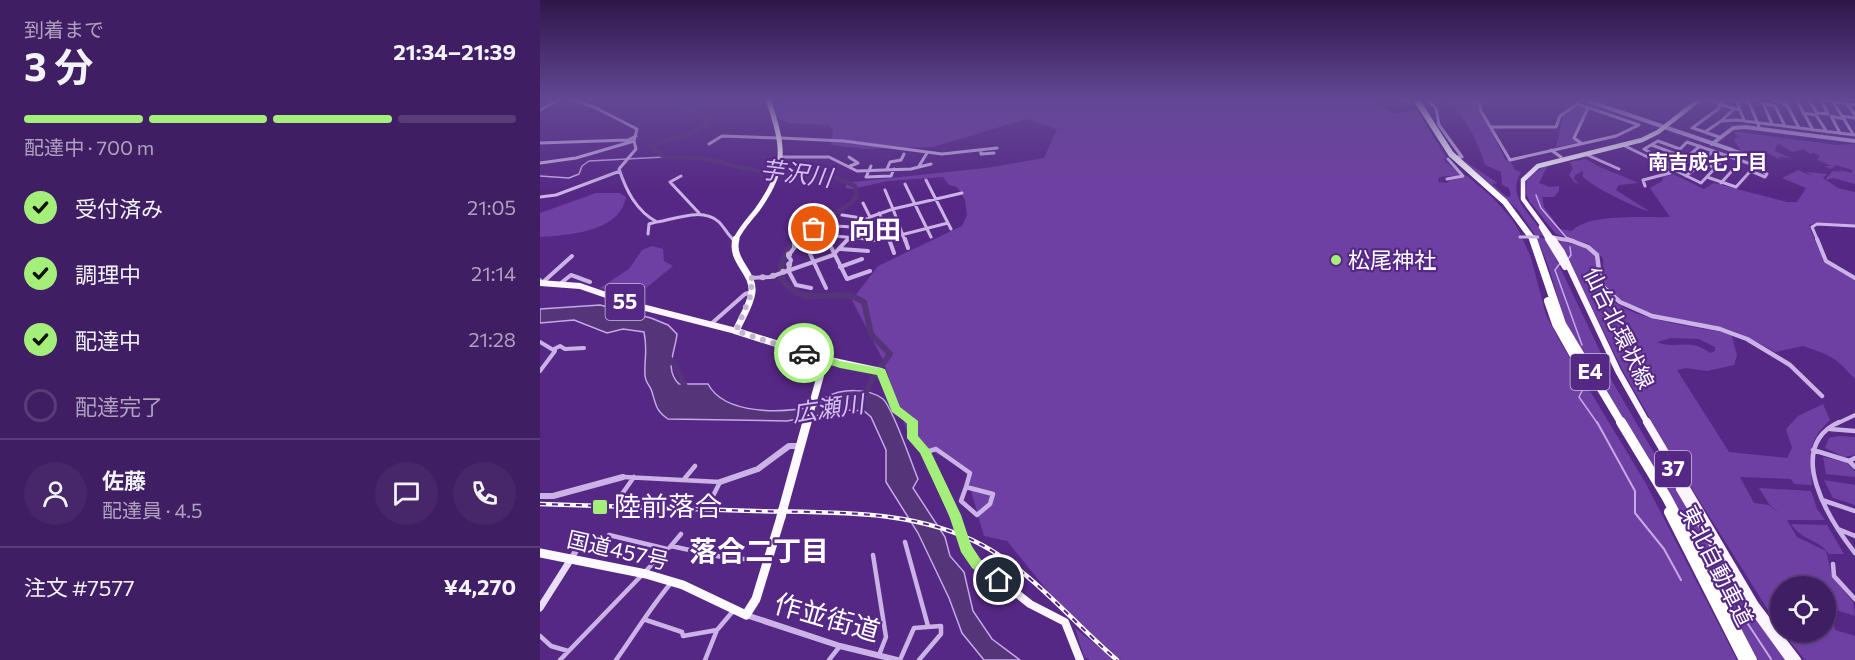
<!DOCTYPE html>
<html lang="ja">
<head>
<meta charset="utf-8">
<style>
	body { margin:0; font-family:Commissioner,"Noto Sans JP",sans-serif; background:#47276a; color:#f1f3f6; height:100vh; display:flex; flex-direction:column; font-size:22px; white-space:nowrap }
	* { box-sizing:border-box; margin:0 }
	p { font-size:20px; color:#aea2bf }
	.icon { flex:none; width:33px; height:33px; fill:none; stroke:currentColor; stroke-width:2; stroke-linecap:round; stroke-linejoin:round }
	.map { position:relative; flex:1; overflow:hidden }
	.panel { display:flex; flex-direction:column; background:#401e64; width:540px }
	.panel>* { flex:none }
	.fabs { position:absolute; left:1230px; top:576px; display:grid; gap:12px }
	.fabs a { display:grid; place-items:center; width:66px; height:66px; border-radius:50%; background:#401e64; box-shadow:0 2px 4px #0004,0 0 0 2px #593c78; font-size:30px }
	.pin { position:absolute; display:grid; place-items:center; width:51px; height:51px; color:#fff; margin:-26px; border:3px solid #fff; border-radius:50%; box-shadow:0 2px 6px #0007 }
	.courier { position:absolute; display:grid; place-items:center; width:60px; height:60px; margin:-30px; border:4px solid #a4ef79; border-radius:50%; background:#fff; color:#222; box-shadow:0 2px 8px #0007 }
	.headline em { font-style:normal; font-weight:700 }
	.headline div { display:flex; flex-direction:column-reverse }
	.headline { display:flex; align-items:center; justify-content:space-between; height:102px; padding:0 24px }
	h1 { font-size:39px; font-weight:700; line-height:45px }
	.bar { display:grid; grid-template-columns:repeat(4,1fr); gap:9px 6px; align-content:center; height:72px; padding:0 24px }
	.bar i { height:8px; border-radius:4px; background:#593c78 }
	.bar .active { background:#a4ef79 }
	.bar p { grid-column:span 4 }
	.line { display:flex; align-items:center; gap:15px; padding:0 24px; border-top:2px solid #593c78 }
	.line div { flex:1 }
	.round { display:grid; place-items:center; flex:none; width:63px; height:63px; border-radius:32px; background:#47276a }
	ol { padding:0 24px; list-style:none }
	li { display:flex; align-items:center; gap:18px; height:66px }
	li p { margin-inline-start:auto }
	li .icon { padding:6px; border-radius:50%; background:#a4ef79; color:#111; stroke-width:4 }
	li:last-child { color:#aea2bf }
	li i { width:33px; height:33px; border:3px solid #593c78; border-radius:50% }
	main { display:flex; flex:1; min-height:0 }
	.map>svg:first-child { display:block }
	.green { fill:#6f40a3; fill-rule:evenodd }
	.water { fill:#563479; stroke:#c5a8e8; stroke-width:1.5 }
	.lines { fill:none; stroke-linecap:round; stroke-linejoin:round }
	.stream-far1 { stroke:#c5a8e8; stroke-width:1.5 }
	.stream { stroke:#c5a8e8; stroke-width:2 }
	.river-far1 { stroke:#563479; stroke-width:4.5 }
	.river { stroke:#563479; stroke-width:6 }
	.minor-far2 { stroke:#ccb3e7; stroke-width:3 }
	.minor-far1 { stroke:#ccb3e7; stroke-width:4 }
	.minor { stroke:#ccb3e7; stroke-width:4.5 }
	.tertiary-far2 { stroke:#ccb3e7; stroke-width:4 }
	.tertiary-far1 { stroke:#ccb3e7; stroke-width:4.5 }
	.tertiary { stroke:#ccb3e7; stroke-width:6 }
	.secondary { stroke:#e9ddf7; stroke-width:7 }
	.primary-far2 { stroke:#faf5fe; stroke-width:4.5 }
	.primary-far1 { stroke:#faf5fe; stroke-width:6 }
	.primary { stroke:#faf5fe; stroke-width:8 }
	.trunk-far2 { stroke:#fcfafe; stroke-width:5 }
	.trunk-far1 { stroke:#fcfafe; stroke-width:7 }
	.trunk { stroke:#fcfafe; stroke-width:9 }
	.motorway-far2 { stroke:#fff; stroke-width:6 }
	.motorway-far1 { stroke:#fff; stroke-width:8 }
	.motorway { stroke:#fff; stroke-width:10 }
	.rail-casing { stroke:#fff; stroke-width:4.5 }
	.rail { stroke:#562885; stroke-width:2; stroke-dasharray:6; stroke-linecap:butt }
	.minor-bridge { stroke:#ccb3e7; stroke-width:3 }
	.trunk-bridge { stroke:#fcfafe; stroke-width:9 }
	.route { fill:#a4ef79 }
	.done { stroke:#c4b4d4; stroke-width:6; stroke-dasharray:0 10.8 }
	.poi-dot { fill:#a4ef79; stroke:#562885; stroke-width:2 }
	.labels { text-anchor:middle; stroke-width:4.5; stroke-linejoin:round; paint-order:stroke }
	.far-neighbourhood-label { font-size:20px; font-weight:bold; fill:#fff; stroke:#562885 }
	.shield { fill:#562885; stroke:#ccbeda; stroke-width:1.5 }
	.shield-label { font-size:21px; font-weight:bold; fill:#fff }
	.poi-label { font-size:22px; fill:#fff; stroke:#562885; text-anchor:start }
	.street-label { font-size:22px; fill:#fff; stroke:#562885 }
	.water-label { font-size:24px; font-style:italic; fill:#d5bfef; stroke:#562885 }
	.quarter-label { font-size:26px; font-weight:bold; fill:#fff; stroke:#562885 }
	.near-poi-label { font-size:27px; fill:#fff; stroke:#562885; text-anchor:start }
	.near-street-label { font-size:27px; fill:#fff; stroke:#562885 }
	.near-neighbourhood-label { font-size:28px; font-weight:bold; fill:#fff; stroke:#562885 }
</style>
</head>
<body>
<main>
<section class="panel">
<div class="headline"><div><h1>3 分</h1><p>到着まで</p></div><em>21:34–21:39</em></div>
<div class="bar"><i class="active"></i><i class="active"></i><i class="active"></i><i></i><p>配達中 · 700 m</p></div>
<ol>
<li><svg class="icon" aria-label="check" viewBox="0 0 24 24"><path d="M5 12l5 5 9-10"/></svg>受付済み<p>21:05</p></li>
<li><svg class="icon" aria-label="check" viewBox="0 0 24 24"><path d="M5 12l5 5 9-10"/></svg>調理中<p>21:14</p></li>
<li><svg class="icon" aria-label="check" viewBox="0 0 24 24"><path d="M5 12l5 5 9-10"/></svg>配達中<p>21:28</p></li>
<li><i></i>配達完了</li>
</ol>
<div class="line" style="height:108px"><a class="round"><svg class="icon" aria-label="person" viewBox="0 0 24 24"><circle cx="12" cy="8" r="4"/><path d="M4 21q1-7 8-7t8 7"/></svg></a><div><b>佐藤</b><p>配達員 · 4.5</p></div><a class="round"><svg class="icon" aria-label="chat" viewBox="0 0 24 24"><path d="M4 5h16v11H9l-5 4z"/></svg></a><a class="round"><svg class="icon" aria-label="phone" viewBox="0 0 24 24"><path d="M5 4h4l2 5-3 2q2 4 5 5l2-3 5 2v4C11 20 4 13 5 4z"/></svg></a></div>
<div class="line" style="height:78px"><div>注文 #7577</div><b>¥4,270</b></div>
</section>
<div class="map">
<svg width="1315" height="660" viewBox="0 0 1315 660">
	<rect width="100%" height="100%" fill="#562885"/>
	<!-- green -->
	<path class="green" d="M255,99H834C850,117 854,115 876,109L907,158L903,159L921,175L899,177L898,182L907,183L909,181L927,176L952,197L971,218L980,233L991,258L1006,315L1019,340L1105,482L1197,660H581L524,611L467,541L444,536L426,473L407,459L370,440L343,360L312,300L338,266L422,226L427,215L425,200L417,187L409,185L403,177L348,181L312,189L306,188V185L312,182L446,168L504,158L517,129L486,119L393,147L325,149L291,145L293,130L289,125L249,123L235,117L233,112L238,106Z
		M907,99L937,102L965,159L970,161L975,170L981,172C965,199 994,214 1003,236L995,235L978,210L920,158L958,183L952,184L967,197L971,196L969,188L962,185L961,172L945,165C938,140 925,118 907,99Z
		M1039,105L1046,109L1033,137L1037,143L1016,147L1023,117Z
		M1192,131L1297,145L1315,144V184L1293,178L1287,180L1286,178L1293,171L1303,172L1295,169L1312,173V170L1296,165L1291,169L1284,166H1292L1277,160L1280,156L1274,153L1270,154L1264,149L1252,152L1239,144L1236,146L1235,151L1251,158L1238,157L1241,160L1223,151L1203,153L1194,141L1196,137L1200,138Z
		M1046,159C1062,170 1080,174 1098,183L1079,185L1076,190L1109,211C1097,209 1053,187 1043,177V171L1035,175L1034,179L1040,184L1034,182L1029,175L1033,168L1030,162Z
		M1015,163L1007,167L999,183L1010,187L1019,186V191L1014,197H1002L1004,207L1020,229L1032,231C1048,213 1106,218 1130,217L1110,188L1122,181L1123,177L1133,174L1164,189L1174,183L1247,202H1257L1266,188L1242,178L1258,170L1274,177L1266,172L1287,174L1283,178L1298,188L1315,192V226L1276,223L1269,225C1281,256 1282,265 1315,279V379C1294,356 1292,356 1263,346L1235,352C1217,342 1200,332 1180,327C1139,317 1093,318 1064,284L1063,258L1049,244L1016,234L990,202L986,194L987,180L1002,167Z
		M56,193H79L86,197C80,232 29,235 0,237V213Z
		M997,238H1006L1069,370L1067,372C1123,471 1183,566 1247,660H1218L1124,485L1037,344L1023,316L1009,268Z
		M1021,241L1045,247L1054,255C1059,266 1054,278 1062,290C1082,321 1157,326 1191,334L1197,355L1194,365L1167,371L1146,368L1137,370L1189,452L1247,458L1252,448L1246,429L1258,416L1283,404L1290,420C1266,443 1270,453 1272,485L1254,484L1251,479L1200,477L1214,503L1229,505L1241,515L1229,504L1219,488L1271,491L1277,509L1285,520H1247L1257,537L1286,551L1292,576L1313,602L1315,616L1286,607V586H1259L1252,577L1249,586H1240V629L1132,457L1083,371L1020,243ZM1131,338L1159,339L1175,347V351L1170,353C1150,337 1136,350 1117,342Z
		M112,246L123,249L124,261L133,266L95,297L60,288L89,269L102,250Z
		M1299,436L1315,437V455L1304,457L1285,448L1289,438Z
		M1283,457L1306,462L1315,471V477L1286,474Z
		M1284,480L1315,485V505L1293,498Z
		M1251,524L1287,525L1304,554H1289C1279,539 1262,541 1251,524Z
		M1286,610L1293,613L1295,630L1315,636V660H1265L1242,632H1286Z
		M535,628L575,660H550L544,657Z"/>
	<!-- water -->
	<path class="water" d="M60,305L111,318L128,325L137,334C135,353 124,369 139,384H168C185,416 245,413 275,406C281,405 281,401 285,398C301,388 329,388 343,399C353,408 371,462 378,479L373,488L405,537L410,556L424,572L433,611L452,639L480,660H444L422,633L409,598L378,533L346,482V450L331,417L324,411L308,410L247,421L128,419C116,411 116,405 112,392C111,386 105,383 105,375C104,359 108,351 104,332L83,329L67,333L34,320L0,323V309Z"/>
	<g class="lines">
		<!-- stream-far1 -->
		<path class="stream-far1" d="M0,176L29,178L39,174L42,166L49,161L124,157
			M996,195L1001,208L1026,237
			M1028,259L1031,255L1030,247
			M1021,262L1015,270L1042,345
			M1042,391L1039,397L1058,424"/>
		<!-- stream -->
		<path class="stream" d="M1057,422L1095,491V513L1124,549L1141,580
			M1199,616L1208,624L1231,659"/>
		<!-- river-far1 -->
		<path class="river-far1" d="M101,99L154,111L168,119C157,139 129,137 110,146L124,157L163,158L230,174L295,177L315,186L317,196L312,202L254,241"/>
		<!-- river -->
		<path class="river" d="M255,239L242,261L240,277C266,314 293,283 324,302L331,334L350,354L335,374L323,398
			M127,356L135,365L147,391"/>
		<!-- minor-far2 -->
		<path class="minor-far2" d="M31,99L54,107L97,129L94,141L96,149L79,169C86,190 96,211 117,222C136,219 162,207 179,222C185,228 188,236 195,241
			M866,99L869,102
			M886,99L896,108L899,125L922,157H917
			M927,99L939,102L940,99
			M1164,99L1182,104
			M1191,99L1209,102L1220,129
			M1209,99H1220
			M1232,99L1246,105
			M1244,99L1259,128
			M1256,99L1273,130
			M1268,99L1277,113L1288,114L1281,100
			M1275,99L1315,105
			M1311,99H1315
			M1196,100L1204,120
			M939,102L941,111L970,160L1076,136L1099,125L1038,104
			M1293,102L1302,116L1315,118
			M1307,104L1315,115
			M1181,105L1200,110
			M0,110L21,99
			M1263,113L1276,115L1287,132
			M1181,121L1193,110
			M1232,124L1223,103L1235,106L1245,126
			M951,127H1016L1020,116L1039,103
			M1152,128L1177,110L1185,99
			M1153,128L1179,137
			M1165,132L1181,121L1197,120L1315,135
			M1300,133L1291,116L1304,119L1313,134
			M241,138L304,141L402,154L457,148
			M0,143L88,140L96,136
			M1041,143L1034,138L1048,108
			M169,144L182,136L240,138
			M1112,145L1146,158L1160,146
			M1085,146L1161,183L1192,150L1209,155
			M441,150V154L454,153
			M1011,150L1021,157
			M1173,151L1162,162L1175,168
			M1045,154L1079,169
			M243,157H289L317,171L371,169L391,164
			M309,157L318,163L310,166
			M908,159L923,176
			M0,163L36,158L94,141
			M331,166L326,177L351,176L354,169
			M379,166L387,153
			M1136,168L1146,160L1160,165L1146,176
			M1137,168L1104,149L1118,141L1140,149L1147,142L1208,163L1227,174L1225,177L1211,171
			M347,169L350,162L361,160L364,154
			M141,176L130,182L159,213
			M1167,177L1196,187L1215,166
			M907,179L923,176
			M386,180L411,229
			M1181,183L1201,161
			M365,184L391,237
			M1105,186L1103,180L1130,173L1122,168
			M0,197L16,195L80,171
			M323,203L330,217
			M339,213L346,229
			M302,215L328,219
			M280,226L288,241
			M108,234L109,224L116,222
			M285,235L336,240
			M262,238L263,241
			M259,241C276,222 296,225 319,228
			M307,241L330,217L353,209L345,190
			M350,241L349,238L408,223
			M365,241L353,209L422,193
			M1278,241L1272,227L1277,224L1315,226"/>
		<!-- minor-far1 -->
		<path class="minor-far1" d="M193,239L195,241
			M261,239L248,256L251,260L248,270L256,285L271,288
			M263,239L286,288
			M287,239L307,279L330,271
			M330,239L336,240
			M349,239L354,253
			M365,239L368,248
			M1277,239L1286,261L1315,278
			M301,249L328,251
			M300,267L322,259
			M210,278L230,277L293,255L308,239
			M0,280L2,283L32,256
			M21,283L31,275L50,282
			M171,324L205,294L212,292
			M0,342L15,351L0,371
			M14,349L20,346L25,349L44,348
			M1296,424L1315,415"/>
		<!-- minor -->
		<path class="minor" d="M1299,422C1243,448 1290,521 1315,553
			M1290,429L1315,431
			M1273,450L1309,461L1315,458
			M386,452L396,449L430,473L426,487
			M1309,461L1315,467
			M84,477L180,482L170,502
			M145,478L155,466
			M426,487L453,494L450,504L437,515L421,501Z
			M82,494L94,477
			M1282,500L1315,511
			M1298,529L1315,536
			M365,542L388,626
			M131,546L191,559H216
			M130,547L141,534
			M333,555L346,637L339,655
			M1293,564L1294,576L1315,599
			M106,620L142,632L143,636L177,630
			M0,636L11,646L28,651
			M20,660L127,549L69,535
			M76,660C95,634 111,606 132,582
			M165,660L177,630L194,610
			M289,660L300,646
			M360,660L374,628L401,626V634L379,660"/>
		<!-- tertiary-far2 -->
		<path class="tertiary-far2" d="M1042,99L1192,150
			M1172,144L1193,128L1205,127L1315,141
			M1010,237L1033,241"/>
		<!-- tertiary-far1 -->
		<path class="tertiary-far1" d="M1027,239L1048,247L1057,255L1061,285L1080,302L1112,316L1180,329L1207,339L1250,365L1282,396"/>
		<!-- tertiary -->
		<path class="tertiary" d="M180,482L218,469L249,446H260
			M0,496H13L83,477
			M31,559L40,544
			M206,615L300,646L357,660"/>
		<!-- secondary -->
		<path class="secondary" d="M0,608L31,559"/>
		<!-- primary-far2 -->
		<path class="primary-far2" d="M1001,227L1009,241
			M1014,241L983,199V180L998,166L1102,140L1118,132L1160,99"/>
		<!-- primary-far1 -->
		<path class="primary-far1" d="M1008,239L1025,267
			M1013,239L1022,252L1078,371L1108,424
			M0,283L40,286L98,306L196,331
			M285,359L341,371L356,409L372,424"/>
		<!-- primary -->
		<path class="primary" d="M372,422V437L385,452L433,559L490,604L525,622L540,660
			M1107,422L1215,605L1257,660
			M1140,489L1205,598L1250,660"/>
		<!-- trunk-far2 -->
		<path class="trunk-far2" d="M195,241C200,229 209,220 217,210C248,167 244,147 228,99"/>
		<!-- trunk-far1 -->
		<path class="trunk-far1" d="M196,239C190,261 214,272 212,292C211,304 201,319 196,331L285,359L267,424"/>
		<!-- trunk -->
		<path class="trunk" d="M243,509L267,422
			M0,553L106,574L143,585L206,615L216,599L241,517"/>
		<!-- motorway-far2 -->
		<path class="motorway-far2" d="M876,99L911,154L965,202L994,241"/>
		<!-- motorway-far1 -->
		<path class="motorway-far1" d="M993,239L1022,324L1082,424
			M1008,301L1016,324L1038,363"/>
		<!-- motorway -->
		<path class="motorway" d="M1081,422L1127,498L1212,660
			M1129,512L1204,660"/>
		<!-- rail casing -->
		<g class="rail-casing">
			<path id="rail" d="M0,504C71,506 143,509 214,511C290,513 373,508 442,545C494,573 532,622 577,660"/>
		</g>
		<!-- rail -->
		<use href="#rail" class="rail"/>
		<!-- minor-bridge -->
		<path class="minor-bridge" d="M980,237H998"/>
		<!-- trunk-bridge -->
		<path class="trunk-bridge" d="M241,517L243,509"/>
	</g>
	<!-- sky -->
	<linearGradient id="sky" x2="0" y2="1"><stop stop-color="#2f1649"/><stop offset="0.52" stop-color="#624894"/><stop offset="1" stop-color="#624894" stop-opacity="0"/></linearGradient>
	<rect width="1315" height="191" fill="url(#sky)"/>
	<!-- route -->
	<path class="route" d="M264,349L300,361L345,369L360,407L378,421V436L390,450L421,515L431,545L441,560L464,576V584H454L432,568L421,552L409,515L380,453L367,438V423L352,412L337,375L300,368L260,355V350Z"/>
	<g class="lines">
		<!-- done -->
		<path class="done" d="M264,353L196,331L212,292L210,278L230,277L248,270L250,260L248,256L257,242L274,229"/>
	</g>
	<!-- markers -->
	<g class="poi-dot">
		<circle cx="796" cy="260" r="6"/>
		<rect x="52" y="499" width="16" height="16" rx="3"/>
	</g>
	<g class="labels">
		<!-- far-neighbourhood labels -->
		<g class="far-neighbourhood-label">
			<text x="1168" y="169">南吉成七丁目</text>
		</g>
		<!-- shield labels -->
		<g class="shield">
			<rect x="65.5" y="284" width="39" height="36" rx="4.5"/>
			<rect x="1030.5" y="354" width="39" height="36" rx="4.5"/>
			<rect x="1115" y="451" width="36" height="36" rx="4.5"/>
		</g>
		<g class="shield-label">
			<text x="85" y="309">55</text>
			<text x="1050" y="379">E4</text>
			<text x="1133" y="476">37</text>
		</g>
		<!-- poi labels -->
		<g class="poi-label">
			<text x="808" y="268">松尾神社</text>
		</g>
		<!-- street labels -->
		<g class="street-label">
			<text transform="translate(1079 328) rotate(64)" y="8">仙台北環状線</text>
			<text transform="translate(78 550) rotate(13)" y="8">国道457号</text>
			<text transform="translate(1177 566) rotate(63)" y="8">東北自動車道</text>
		</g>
		<!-- water labels -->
		<g class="water-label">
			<text transform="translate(256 174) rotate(7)" y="8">芋沢川</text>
			<text transform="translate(288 409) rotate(-8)" y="8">広瀬川</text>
		</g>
		<!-- quarter labels -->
		<g class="quarter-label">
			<text x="335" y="239">向田</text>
		</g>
		<!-- near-poi labels -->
		<g class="near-poi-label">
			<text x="74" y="516">陸前落合</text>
		</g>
		<!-- near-street labels -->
		<g class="near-street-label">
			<text transform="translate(287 618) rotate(16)" y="9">作並街道</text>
		</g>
		<!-- near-neighbourhood labels -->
		<g class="near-neighbourhood-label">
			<text x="219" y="561">落合二丁目</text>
		</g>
	</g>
</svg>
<div class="fabs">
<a><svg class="icon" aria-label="locate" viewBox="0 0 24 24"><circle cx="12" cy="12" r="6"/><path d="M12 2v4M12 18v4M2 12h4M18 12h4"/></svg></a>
</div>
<div class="pin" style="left:274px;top:229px;background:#ea580c"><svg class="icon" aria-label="bag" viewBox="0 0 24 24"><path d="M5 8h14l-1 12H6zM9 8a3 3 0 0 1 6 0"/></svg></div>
<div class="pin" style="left:459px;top:580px;background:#1f2937"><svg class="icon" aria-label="home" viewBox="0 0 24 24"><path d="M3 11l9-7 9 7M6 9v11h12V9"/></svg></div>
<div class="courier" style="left:264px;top:353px"><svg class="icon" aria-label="car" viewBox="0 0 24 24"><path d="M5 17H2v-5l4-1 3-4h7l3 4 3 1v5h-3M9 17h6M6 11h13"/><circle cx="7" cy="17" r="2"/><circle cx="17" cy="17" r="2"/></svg></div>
</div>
</main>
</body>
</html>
